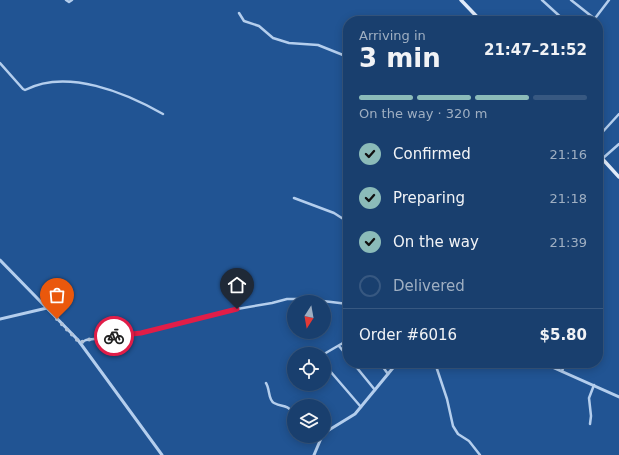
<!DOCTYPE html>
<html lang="en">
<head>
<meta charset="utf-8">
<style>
	body { margin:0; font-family:"DejaVu Sans",sans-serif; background:#224673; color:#f1f3f6; height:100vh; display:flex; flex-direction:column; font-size:15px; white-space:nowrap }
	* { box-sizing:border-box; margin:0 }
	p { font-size:13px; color:#9fafc2 }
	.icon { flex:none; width:22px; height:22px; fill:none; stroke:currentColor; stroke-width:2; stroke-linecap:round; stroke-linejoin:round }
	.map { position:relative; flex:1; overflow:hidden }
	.panel { position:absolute; left:343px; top:16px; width:260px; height:352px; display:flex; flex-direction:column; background:#193f6e; border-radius:16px; box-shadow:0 2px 10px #0003,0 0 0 1px #375881 }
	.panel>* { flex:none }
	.needle { width:26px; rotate:191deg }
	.controls { position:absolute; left:287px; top:295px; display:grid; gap:8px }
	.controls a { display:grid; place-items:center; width:44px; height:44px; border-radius:50%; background:#193f6e; box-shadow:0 2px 10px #0003,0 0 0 1px #375881; font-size:20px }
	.pin { position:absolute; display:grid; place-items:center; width:34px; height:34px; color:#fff; margin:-41px -17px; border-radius:50% 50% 50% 0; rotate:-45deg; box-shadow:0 0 4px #0007 }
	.pin .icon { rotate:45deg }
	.courier { position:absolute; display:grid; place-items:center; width:40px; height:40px; margin:-20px; border:3px solid #e11d48; border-radius:50%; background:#fff; color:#222; box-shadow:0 1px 5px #0007 }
	.head em { font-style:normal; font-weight:800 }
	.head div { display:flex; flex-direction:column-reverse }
	.head { display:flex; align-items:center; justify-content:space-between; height:68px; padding:0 16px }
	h1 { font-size:26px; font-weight:800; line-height:30px }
	.bar { display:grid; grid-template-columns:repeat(4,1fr); gap:6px 4px; align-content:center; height:48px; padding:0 16px }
	.bar i { height:5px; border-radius:3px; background:#375881 }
	.bar .current { background:#8bbbb9 }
	.bar p { grid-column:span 4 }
	.line { display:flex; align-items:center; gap:10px; padding:0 16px; border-top:1px solid #375881 }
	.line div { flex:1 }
	ol { padding:0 16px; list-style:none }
	li { display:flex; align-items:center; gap:12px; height:44px }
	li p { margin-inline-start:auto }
	li .icon { padding:4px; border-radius:50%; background:#8bbbb9; color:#111; stroke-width:4 }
	li:last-child { color:#9fafc2 }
	li i { width:22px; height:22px; border:2px solid #375881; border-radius:50% }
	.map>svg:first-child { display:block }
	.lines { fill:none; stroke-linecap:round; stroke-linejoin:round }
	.minor { stroke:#b4ceed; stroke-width:2.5 }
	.tertiary { stroke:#b4ceed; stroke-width:3 }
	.secondary { stroke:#e0ebfa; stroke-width:3.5 }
	.done { stroke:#b1c3d9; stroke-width:4; stroke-dasharray:0 7.2 }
	.route { stroke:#e11d48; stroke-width:5 }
</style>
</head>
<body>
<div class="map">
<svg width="619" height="455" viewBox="0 0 619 455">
	<rect width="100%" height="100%" fill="#215493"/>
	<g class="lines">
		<!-- minor -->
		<path class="minor" d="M66,0L69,2L72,0
			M542,0L565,21
			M571,0L595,19
			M239,13L244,21L259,26L273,38L289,43L318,45L348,57
			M593,21L609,0
			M0,63L23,89L25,90C67,68 126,93 163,114
			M598,137L619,114
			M602,159L619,144
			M294,198L334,213L348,222
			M80,343L86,340L141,333L237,309L272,303L287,299H306L348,304
			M339,346L348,357
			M324,354L348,340
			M353,363L375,390
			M380,363L388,374
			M435,363L447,399L453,426L458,434L469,441L480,455
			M324,364L361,407
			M562,371L565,363
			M266,383C270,389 268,400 274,403C283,408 285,403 294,413
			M590,424L591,416L589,398L594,385
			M315,436L321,438"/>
		<!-- tertiary -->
		<path class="tertiary" d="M0,260L78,340L162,455
			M0,319L47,308
			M543,363L619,397
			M324,433L355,414L397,363
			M314,455L322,436"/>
		<!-- secondary -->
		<path class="secondary" d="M461,0L481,21
			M598,154L619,177"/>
	</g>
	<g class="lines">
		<!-- done -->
		<path class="done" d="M57,319L80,343L86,340L114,336"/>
		<!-- route -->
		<path class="route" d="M114,336L141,333L237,309"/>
	</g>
</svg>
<div class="controls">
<a><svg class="needle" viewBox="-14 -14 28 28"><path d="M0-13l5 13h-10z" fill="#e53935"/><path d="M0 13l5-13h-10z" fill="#9fafc2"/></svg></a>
<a><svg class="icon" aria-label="locate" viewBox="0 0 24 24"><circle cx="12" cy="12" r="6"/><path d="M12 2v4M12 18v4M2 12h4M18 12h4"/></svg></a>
<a><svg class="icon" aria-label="layers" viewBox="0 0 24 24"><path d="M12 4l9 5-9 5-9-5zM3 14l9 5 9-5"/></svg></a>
</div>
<div class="pin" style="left:57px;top:319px;background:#ea580c"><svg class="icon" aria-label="bag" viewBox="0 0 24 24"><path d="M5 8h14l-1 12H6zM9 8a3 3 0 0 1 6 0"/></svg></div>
<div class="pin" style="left:237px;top:309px;background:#1f2937"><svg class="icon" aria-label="home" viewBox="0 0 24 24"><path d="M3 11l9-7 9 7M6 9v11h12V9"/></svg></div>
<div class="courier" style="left:114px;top:336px"><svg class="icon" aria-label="bike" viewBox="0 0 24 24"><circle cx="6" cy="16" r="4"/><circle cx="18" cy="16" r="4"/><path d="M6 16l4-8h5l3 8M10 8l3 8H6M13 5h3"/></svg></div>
<section class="panel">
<div class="head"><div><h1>3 min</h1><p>Arriving in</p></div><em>21:47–21:52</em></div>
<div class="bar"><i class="current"></i><i class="current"></i><i class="current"></i><i></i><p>On the way · 320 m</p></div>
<ol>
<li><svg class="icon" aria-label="check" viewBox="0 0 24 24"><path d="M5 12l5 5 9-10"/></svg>Confirmed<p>21:16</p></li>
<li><svg class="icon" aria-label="check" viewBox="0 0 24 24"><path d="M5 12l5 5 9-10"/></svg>Preparing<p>21:18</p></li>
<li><svg class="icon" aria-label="check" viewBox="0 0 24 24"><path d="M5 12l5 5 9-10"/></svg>On the way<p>21:39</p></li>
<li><i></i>Delivered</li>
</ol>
<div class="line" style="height:52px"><div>Order #6016</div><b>$5.80</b></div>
</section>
</div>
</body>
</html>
